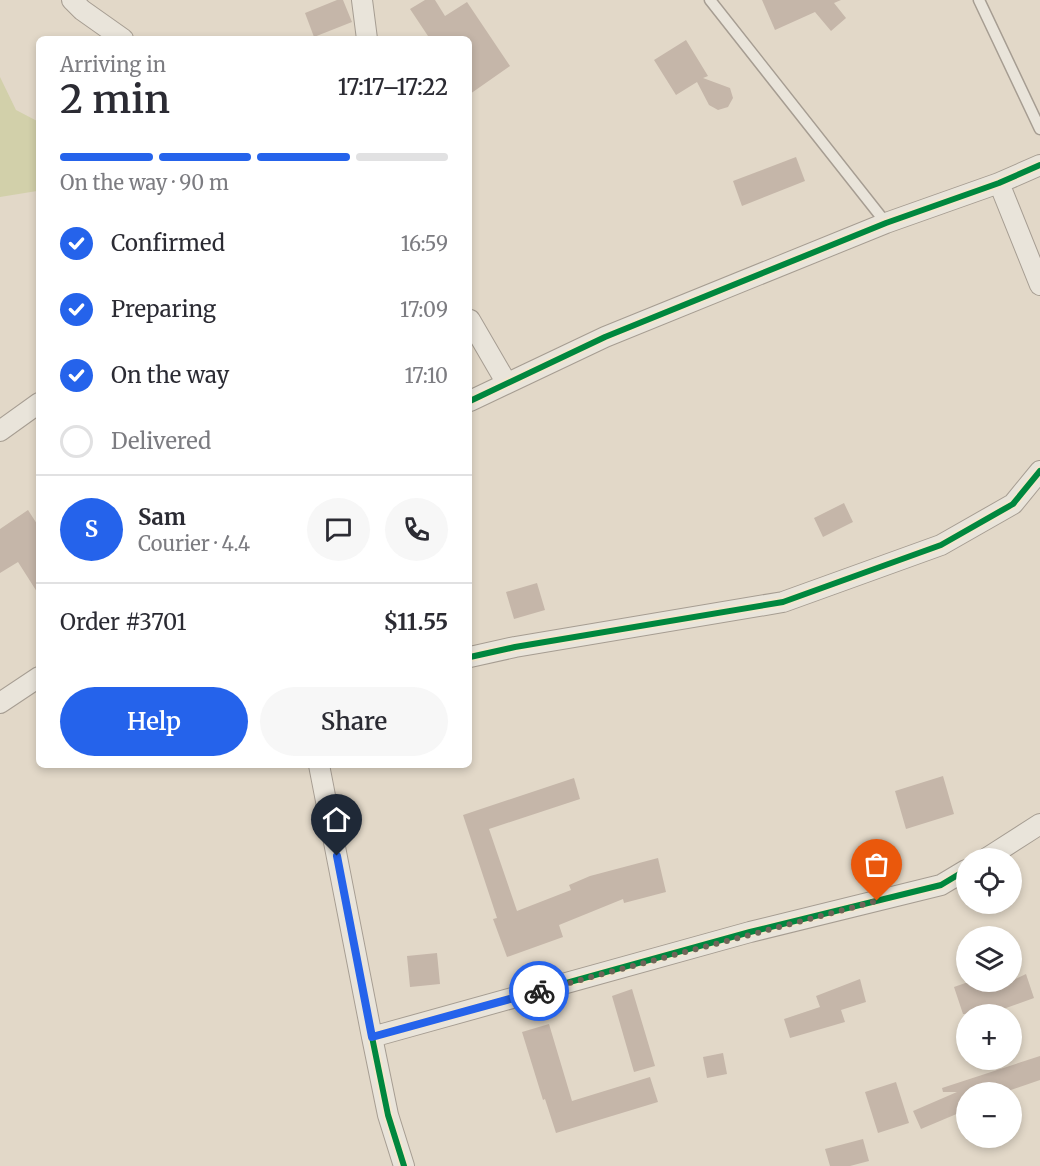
<!DOCTYPE html>
<html lang="en">
<head>
<meta charset="utf-8">
<style>
	body { margin:0; font-family:Merriweather,serif; background:#f7f7f7; color:#2b2b33; height:100vh; display:flex; flex-direction:column; font-size:22px; white-space:nowrap }
	* { box-sizing:border-box; margin:0 }
	p { font-size:20px; color:#7c7c81 }
	.icon { flex:none; width:33px; height:33px; fill:none; stroke:currentColor; stroke-width:2; stroke-linecap:round; stroke-linejoin:round }
	.map { position:relative; flex:1; overflow:hidden }
	.side { position:absolute; left:36px; top:36px; width:436px; height:732px; display:flex; flex-direction:column; background:#fff; border-radius:9px; box-shadow:0 3px 9px #0003 }
	.side>* { flex:none }
	.tools { position:absolute; left:956px; top:848px; display:grid; gap:12px }
	.tools a { display:grid; place-items:center; width:66px; height:66px; border-radius:50%; background:#fff; box-shadow:0 3px 9px #0003; font-size:30px }
	.pin { position:absolute; display:grid; place-items:center; width:51px; height:51px; color:#fff; margin:-62px -26px; border-radius:50% 50% 50% 0; rotate:-45deg; box-shadow:0 0 6px #0007 }
	.pin .icon { rotate:45deg }
	.courier { position:absolute; display:grid; place-items:center; width:60px; height:60px; margin:-30px; border:4px solid #2563eb; border-radius:50%; background:#fff; color:#222; box-shadow:0 2px 8px #0007 }
	.summary em { font-style:normal; font-weight:600 }
	.summary div { display:flex; flex-direction:column-reverse }
	.summary { display:flex; align-items:center; justify-content:space-between; height:102px; padding:0 24px }
	h1 { font-size:39px; font-weight:600; line-height:45px }
	.bar { display:grid; grid-template-columns:repeat(4,1fr); gap:9px 6px; align-content:center; height:72px; padding:0 24px }
	.bar i { height:8px; border-radius:4px; background:#e1e1e2 }
	.bar .selected { background:#2563eb }
	.bar p { grid-column:span 4 }
	.line { display:flex; align-items:center; gap:15px; padding:0 24px; border-top:2px solid #e1e1e2 }
	.line div { flex:1 }
	.round { display:grid; place-items:center; flex:none; width:63px; height:63px; border-radius:32px; background:#f7f7f7 }
	ol { padding:0 24px; list-style:none }
	li { display:flex; align-items:center; gap:18px; height:66px }
	li p { margin-inline-start:auto }
	li .icon { padding:6px; border-radius:50%; background:#2563eb; color:#fff; stroke-width:4 }
	li:last-child { color:#7c7c81 }
	li i { width:33px; height:33px; border:3px solid #e1e1e2; border-radius:50% }
	.cta { display:flex; gap:12px; margin-top:auto; padding:12px 24px }
	.cta a { flex:1; height:69px; border-radius:36px; background:#2563eb; color:#fff; font-size:24px; font-weight:600; line-height:69px; text-align:center }
	.cta a+a { background:#f7f7f7; color:#2b2b33 }
	.map>svg:first-child { display:block }
	.green { fill:#d2d0aa }
	.building { fill:#c5b6a9 }
	.lines { fill:none; stroke-linecap:round; stroke-linejoin:round }
	.service-casing { stroke:#a69d92; stroke-width:13 }
	.minor-casing { stroke:#a69d92; stroke-width:22 }
	.service { stroke:#e9e4da; stroke-width:10 }
	.minor { stroke:#e9e4da; stroke-width:20 }
	.cycleway-casing { stroke:#f4e6cd; stroke-width:10 }
	.cycleway { stroke:#00873e; stroke-width:6 }
	.done { stroke:#706458; stroke-width:6; stroke-dasharray:0 10.8 }
	.route { stroke:#2563eb; stroke-width:8 }
</style>
</head>
<body>
<div class="map">
<svg width="1040" height="1166" viewBox="0 0 1040 1166">
	<rect width="100%" height="100%" fill="#e2d8c8"/>
	<!-- green -->
	<path class="green" d="M0,77L16,110L39,122V188L37,191L0,197Z"/>
	<!-- building -->
	<path class="building" d="M337,0H343L352,22L314,37L305,13Z
		M425,0H435L445,16L467,2L510,66L470,94V39H430L410,9Z
		M762,0H841L834,3L846,18L831,31L815,12L775,30Z
		M686,40L708,76L703,78L730,88L733,98L728,107L718,110L709,105L697,82L676,95L654,60Z
		M796,157L805,181L742,206L733,181Z
		M844,503L853,522L823,537L814,518Z
		M28,510L39,527V595L18,562L0,573V529Z
		M537,583L545,610L514,619L506,592Z
		M943,776L954,814L906,829L895,791Z
		M574,778L580,799L489,829L517,911L571,890L569,885L590,876L658,858L666,892L624,903L623,899L559,925L563,937L507,957L493,919L497,918L463,815Z
		M437,953L440,984L410,987L407,956Z
		M1026,974L1034,998L989,1014H963L954,987L971,981H1011Z
		M860,979L866,1002L841,1010L845,1022L790,1038L784,1019L820,1007L816,996Z
		M632,989L655,1066L634,1072L612,996Z
		M549,1024L572,1101L650,1077L658,1102L556,1133L545,1099L543,1100L522,1032Z
		M723,1053L727,1074L707,1078L703,1057Z
		M1040,1056V1080L1005,1092H966V1110L921,1129L913,1111L957,1092H943L942,1088Z
		M896,1082L909,1123L878,1133L865,1092Z
		M863,1139L869,1161L850,1166H830L825,1149Z"/>
	<g class="lines">
		<!-- service casing -->
		<g class="service-casing">
			<path id="service" d="M710,0L886,223
				M979,0L1040,129"/>
		</g>
		<!-- minor casing -->
		<g class="minor-casing">
			<path id="minor" d="M72,0L82,10L123,39
				M362,0L367,39
				M999,183L1040,285
				M470,320L506,382
				M470,401L605,337L886,223L999,183L1040,165
				M0,431L39,403
				M470,657L515,647L783,602L941,545L1013,504L1040,471
				M0,703L39,677
				M319,765L372,1037
				M987,858L1040,824
				M404,1166L388,1115L372,1037L750,932L941,885L966,870"/>
		</g>
		<!-- service -->
		<use href="#service" class="service"/>
		<!-- minor -->
		<use href="#minor" class="minor"/>
		<!-- cycleway casing -->
		<g class="cycleway-casing">
			<path id="cycleway" d="M470,401L605,337L886,223L999,183L1040,165
				M470,657L515,647L783,602L941,545L1013,504L1040,471
				M404,1166L388,1115L372,1037L750,932L941,885L966,870"/>
		</g>
		<!-- cycleway -->
		<use href="#cycleway" class="cycleway"/>
	</g>
	<g class="lines">
		<!-- done -->
		<path class="done" d="M539,991L877,901"/>
		<!-- route -->
		<path class="route" d="M337,856L372,1037L539,991"/>
	</g>
</svg>
<div class="tools">
<a><svg class="icon" aria-label="locate" viewBox="0 0 24 24"><circle cx="12" cy="12" r="6"/><path d="M12 2v4M12 18v4M2 12h4M18 12h4"/></svg></a>
<a><svg class="icon" aria-label="layers" viewBox="0 0 24 24"><path d="M12 4l9 5-9 5-9-5zM3 14l9 5 9-5"/></svg></a>
<a>+</a>
<a>−</a>
</div>
<div class="pin" style="left:877px;top:901px;background:#ea580c"><svg class="icon" aria-label="bag" viewBox="0 0 24 24"><path d="M5 8h14l-1 12H6zM9 8a3 3 0 0 1 6 0"/></svg></div>
<div class="pin" style="left:337px;top:856px;background:#1f2937"><svg class="icon" aria-label="home" viewBox="0 0 24 24"><path d="M3 11l9-7 9 7M6 9v11h12V9"/></svg></div>
<div class="courier" style="left:539px;top:991px"><svg class="icon" aria-label="bike" viewBox="0 0 24 24"><circle cx="6" cy="16" r="4"/><circle cx="18" cy="16" r="4"/><path d="M6 16l4-8h5l3 8M10 8l3 8H6M13 5h3"/></svg></div>
<section class="side">
<div class="summary"><div><h1>2 min</h1><p>Arriving in</p></div><em>17:17–17:22</em></div>
<div class="bar"><i class="selected"></i><i class="selected"></i><i class="selected"></i><i></i><p>On the way · 90 m</p></div>
<ol>
<li><svg class="icon" aria-label="check" viewBox="0 0 24 24"><path d="M5 12l5 5 9-10"/></svg>Confirmed<p>16:59</p></li>
<li><svg class="icon" aria-label="check" viewBox="0 0 24 24"><path d="M5 12l5 5 9-10"/></svg>Preparing<p>17:09</p></li>
<li><svg class="icon" aria-label="check" viewBox="0 0 24 24"><path d="M5 12l5 5 9-10"/></svg>On the way<p>17:10</p></li>
<li><i></i>Delivered</li>
</ol>
<div class="line" style="height:108px"><b class="round" style="background:#2563eb;color:#fff">S</b><div><b>Sam</b><p>Courier · 4.4</p></div><a class="round"><svg class="icon" aria-label="chat" viewBox="0 0 24 24"><path d="M4 5h16v11H9l-5 4z"/></svg></a><a class="round"><svg class="icon" aria-label="phone" viewBox="0 0 24 24"><path d="M5 4h4l2 5-3 2q2 4 5 5l2-3 5 2v4C11 20 4 13 5 4z"/></svg></a></div>
<div class="line" style="height:78px"><div>Order #3701</div><b>$11.55</b></div>
<div class="cta"><a>Help</a><a>Share</a></div>
</section>
</div>
</body>
</html>
